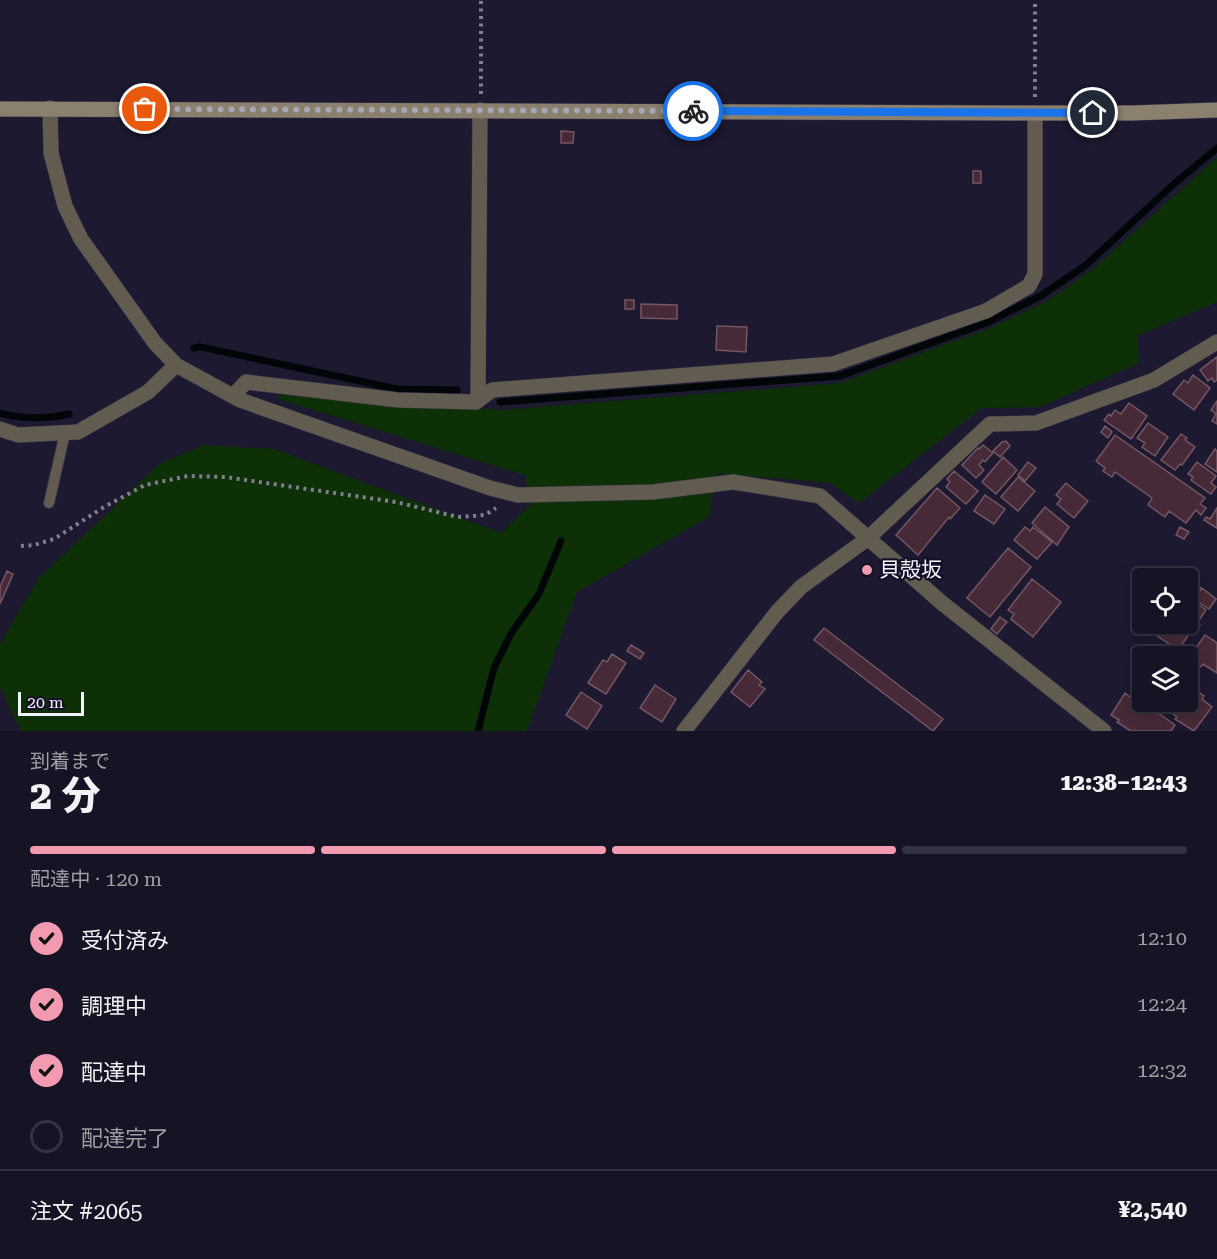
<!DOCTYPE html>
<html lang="ja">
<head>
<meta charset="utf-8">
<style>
	body { margin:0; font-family:"Roboto Serif","Noto Sans JP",serif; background:#1e1c2c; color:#f1f3f6; height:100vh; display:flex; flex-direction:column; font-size:22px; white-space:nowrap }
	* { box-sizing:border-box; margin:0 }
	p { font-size:20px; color:#9d9ea6 }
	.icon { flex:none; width:33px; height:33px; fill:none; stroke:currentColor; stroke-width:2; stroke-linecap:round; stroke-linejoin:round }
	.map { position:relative; height:731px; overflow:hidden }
	.details { display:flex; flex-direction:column; background:#151324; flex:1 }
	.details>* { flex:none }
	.controls { position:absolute; left:1132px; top:568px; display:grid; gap:12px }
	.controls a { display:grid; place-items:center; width:66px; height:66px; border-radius:6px; background:#151324; box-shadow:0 3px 15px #0003,0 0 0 2px #343241; font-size:30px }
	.scale { position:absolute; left:18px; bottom:15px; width:66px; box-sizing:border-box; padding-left:6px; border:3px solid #f4f3fd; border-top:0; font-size:16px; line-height:21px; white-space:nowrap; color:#f4f3fd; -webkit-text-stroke:4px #130f26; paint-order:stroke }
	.pin { position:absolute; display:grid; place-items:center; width:51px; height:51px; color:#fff; margin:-26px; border:3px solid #fff; border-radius:50%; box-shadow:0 2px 6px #0007 }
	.courier { position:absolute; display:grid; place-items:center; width:60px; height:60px; margin:-30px; border:4px solid #1a73e8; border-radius:50%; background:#fff; color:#222; box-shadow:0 2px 8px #0007 }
	.head em { font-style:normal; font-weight:800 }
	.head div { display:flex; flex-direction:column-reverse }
	.head { display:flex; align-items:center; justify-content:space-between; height:102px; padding:0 30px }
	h1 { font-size:39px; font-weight:800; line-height:45px }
	.bar { display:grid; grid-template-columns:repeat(4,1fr); gap:9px 6px; align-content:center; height:72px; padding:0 30px }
	.bar i { height:8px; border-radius:4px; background:#343241 }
	.bar .on { background:#f29ab0 }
	.bar p { grid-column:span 4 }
	.line { display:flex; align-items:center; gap:15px; padding:0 30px; border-top:2px solid #343241 }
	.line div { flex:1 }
	ol { padding:0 30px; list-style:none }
	li { display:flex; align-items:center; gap:18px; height:66px }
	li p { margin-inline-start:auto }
	li .icon { padding:6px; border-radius:50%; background:#f29ab0; color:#111; stroke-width:4 }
	li:last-child { color:#9d9ea6 }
	li i { width:33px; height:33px; border:3px solid #343241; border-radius:50% }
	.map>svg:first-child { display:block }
	.green { fill:#0e3006 }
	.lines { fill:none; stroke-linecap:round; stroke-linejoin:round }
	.stream { stroke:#000607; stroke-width:7 }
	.building { fill:#462a37; stroke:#755663; stroke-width:1.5 }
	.lane-casing { stroke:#363349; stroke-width:12 }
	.street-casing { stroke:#363349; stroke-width:16 }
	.secondary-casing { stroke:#363349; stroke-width:16 }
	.path { stroke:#807e8f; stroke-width:4; stroke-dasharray:3 4.5; stroke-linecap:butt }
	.lane { stroke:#625c50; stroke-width:10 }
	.street { stroke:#625c50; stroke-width:15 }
	.secondary { stroke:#8a806d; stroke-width:15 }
	.done { stroke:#a8a7b5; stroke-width:6; stroke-dasharray:0 10.8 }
	.route { stroke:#1a73e8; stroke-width:8 }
	.poi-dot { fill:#f29ab0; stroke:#130f26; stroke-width:2 }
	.labels { text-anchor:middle; stroke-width:4.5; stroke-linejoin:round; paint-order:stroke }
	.poi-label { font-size:21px; fill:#f4f3fd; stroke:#130f26; text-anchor:start }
</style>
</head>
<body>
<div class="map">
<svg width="1217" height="731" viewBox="0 0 1217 731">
	<rect width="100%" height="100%" fill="#1c1930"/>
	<!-- green -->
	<path class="green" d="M1217,157V302L1137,336L1139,363L1040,407L982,408L859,503L830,483L717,473L709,517L577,592L527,731H21L0,687V644L39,578L158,465L203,445L274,449L501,533L530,505L525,475L278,399L281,395L503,410L840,383L995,326L1049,300L1095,267Z"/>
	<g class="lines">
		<!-- stream -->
		<path class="stream" d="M194,348L201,347L397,389L457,390
			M500,402L840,376L986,323L1042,295L1086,265L1175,183L1217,148
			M0,413C21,419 47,419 69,414
			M478,731L494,668L512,632L539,594L561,541"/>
	</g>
	<!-- building -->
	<path class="building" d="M561,131L574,132L573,143H561Z
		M973,171H981V183H973Z
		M625,300H634V309H625Z
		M641,304L677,305V319L641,318Z
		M717,326L747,327L746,352L716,350Z
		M1217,357V380L1214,382L1212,378L1208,381L1200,370Z
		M1193,375L1210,388L1194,410L1173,394L1184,380L1188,383Z
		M1217,401V424L1212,421L1216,414L1211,410Z
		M1129,403L1147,416L1131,439L1104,420L1109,414L1111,416L1115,410L1121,414Z
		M1148,423L1168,437L1155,456L1142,447L1145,443L1137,438Z
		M1105,426L1112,432L1108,438L1101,432Z
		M1181,434L1187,438L1185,440L1195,447L1182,465L1180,464L1175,470L1161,460Z
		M1115,435L1205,498L1200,504L1206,508L1201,515L1196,510L1186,523L1169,511L1165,517L1148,505L1152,498L1115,472L1112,477L1103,471L1105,468L1096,461Z
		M1006,441L1010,446L1000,457L993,451L1002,442Z
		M983,445L993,453L985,462L983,460L979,465L984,470L976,478L962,465L978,448L979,449Z
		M1215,449L1217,451V472L1205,464Z
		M1003,457L1017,470L996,494L982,482Z
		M1028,462L1036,468L1025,481L1018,475Z
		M1197,462L1216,476L1211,483L1216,487L1211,494L1191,480L1193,477L1188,474Z
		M954,471L978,491L966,504L946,487L950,482L947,479Z
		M1018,477L1035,491L1018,511L1001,497Z
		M1066,483L1088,501L1074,518L1057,504L1061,499L1056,495Z
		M937,488L960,508L950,519L949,517L918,555L896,535Z
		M985,495L1005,509L994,524L974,511Z
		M1045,507L1069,527L1057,545L1032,523Z
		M1217,508V528L1204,520L1206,517L1210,519Z
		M1025,527L1030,531L1033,527L1052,542L1037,559L1014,540Z
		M1180,527L1189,532L1184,539L1176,535Z
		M1008,548L1031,567L990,617L967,598Z
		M7,571L13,574L0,604V587Z
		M1186,577L1201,588L1193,599L1188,595V579H1185Z
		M1032,579L1061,602L1033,637L1011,619L1014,614L1008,610Z
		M1202,588L1216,599L1209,609L1194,599Z
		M1188,597L1206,610L1197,623L1200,625L1195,632L1192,630L1178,650L1153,633L1160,624H1188Z
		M1000,617L1007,622L997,634L991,629Z
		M824,628L943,719L933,731L814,640Z
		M1205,635L1217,643V673L1203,664L1200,667L1188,659Z
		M631,645L644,653L640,659L627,651Z
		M612,654L626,663L606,694L588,683L603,660L607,662Z
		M748,670L762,682L759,685L765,689L750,707L731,692Z
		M655,685L676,699L662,722L640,708Z
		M1188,689L1194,694L1197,691L1204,696L1202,699L1212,707L1194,731L1175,719L1177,717L1157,702H1188Z
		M581,692L602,706L587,729L566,715Z
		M1125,693L1133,699L1135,697L1175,725L1171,731H1131L1117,722L1119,720L1111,715Z"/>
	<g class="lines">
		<!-- lane casing -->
		<g class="lane-casing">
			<path id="lane" d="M49,503L65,433"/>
		</g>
		<!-- street casing -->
		<g class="street-casing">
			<path id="street" d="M50,108L51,153L65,206L81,239L155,343L176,365L240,400L490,488L518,495L653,492L733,482L820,496L942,603L1104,731
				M233,396L246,382L398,400L476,402L492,390L833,364L986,311L1029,286L1035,274V113
				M478,400L480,110
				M0,429L18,435L78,432L148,392L176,365
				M684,731L777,612L801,587L867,539L990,424L1036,423L1154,380L1217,342"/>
		</g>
		<!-- secondary casing -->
		<g class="secondary-casing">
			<path id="secondary" d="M0,109L1035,113H1132L1217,110"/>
		</g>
		<!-- path -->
		<path class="path" d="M481,94V0
			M1035,97V0
			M21,546L34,545L54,539L104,507L145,485L188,476L225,477L396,502L458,517L485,515L496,508"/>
		<!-- lane -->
		<use href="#lane" class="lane"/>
		<!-- street -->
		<use href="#street" class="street"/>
		<!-- secondary -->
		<use href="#secondary" class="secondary"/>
	</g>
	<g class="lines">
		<!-- done -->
		<path class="done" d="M145,109L693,111"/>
		<!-- route -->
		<path class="route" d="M693,111L1093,113"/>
	</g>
	<!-- markers -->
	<circle class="poi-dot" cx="867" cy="570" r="6"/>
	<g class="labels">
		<!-- poi labels -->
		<g class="poi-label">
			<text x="879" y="577">貝殻坂</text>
		</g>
	</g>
</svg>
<div class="controls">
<a><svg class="icon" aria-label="locate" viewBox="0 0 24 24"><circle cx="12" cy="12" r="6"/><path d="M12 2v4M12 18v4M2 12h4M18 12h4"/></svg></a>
<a><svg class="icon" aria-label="layers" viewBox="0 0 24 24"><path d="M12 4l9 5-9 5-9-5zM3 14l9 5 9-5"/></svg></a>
</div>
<div class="scale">20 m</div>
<div class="pin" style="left:145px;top:109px;background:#ea580c"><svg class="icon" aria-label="bag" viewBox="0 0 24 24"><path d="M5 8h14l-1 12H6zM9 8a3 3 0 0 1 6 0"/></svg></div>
<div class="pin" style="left:1093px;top:113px;background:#1f2937"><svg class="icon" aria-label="home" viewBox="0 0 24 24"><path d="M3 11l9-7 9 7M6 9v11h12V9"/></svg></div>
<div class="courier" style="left:693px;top:111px"><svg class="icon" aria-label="bike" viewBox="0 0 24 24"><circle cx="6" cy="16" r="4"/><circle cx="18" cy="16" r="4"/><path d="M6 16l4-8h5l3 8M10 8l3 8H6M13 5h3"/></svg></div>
</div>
<section class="details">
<div class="head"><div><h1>2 分</h1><p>到着まで</p></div><em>12:38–12:43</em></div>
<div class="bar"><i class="on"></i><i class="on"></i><i class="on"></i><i></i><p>配達中 · 120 m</p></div>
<ol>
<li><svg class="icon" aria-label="check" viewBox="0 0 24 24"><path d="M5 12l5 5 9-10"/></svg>受付済み<p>12:10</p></li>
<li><svg class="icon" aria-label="check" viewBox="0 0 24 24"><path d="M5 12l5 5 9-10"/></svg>調理中<p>12:24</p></li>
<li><svg class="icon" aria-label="check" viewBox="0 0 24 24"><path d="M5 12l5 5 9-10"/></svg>配達中<p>12:32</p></li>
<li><i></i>配達完了</li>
</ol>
<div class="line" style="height:78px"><div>注文 #2065</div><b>¥2,540</b></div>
</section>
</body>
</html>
